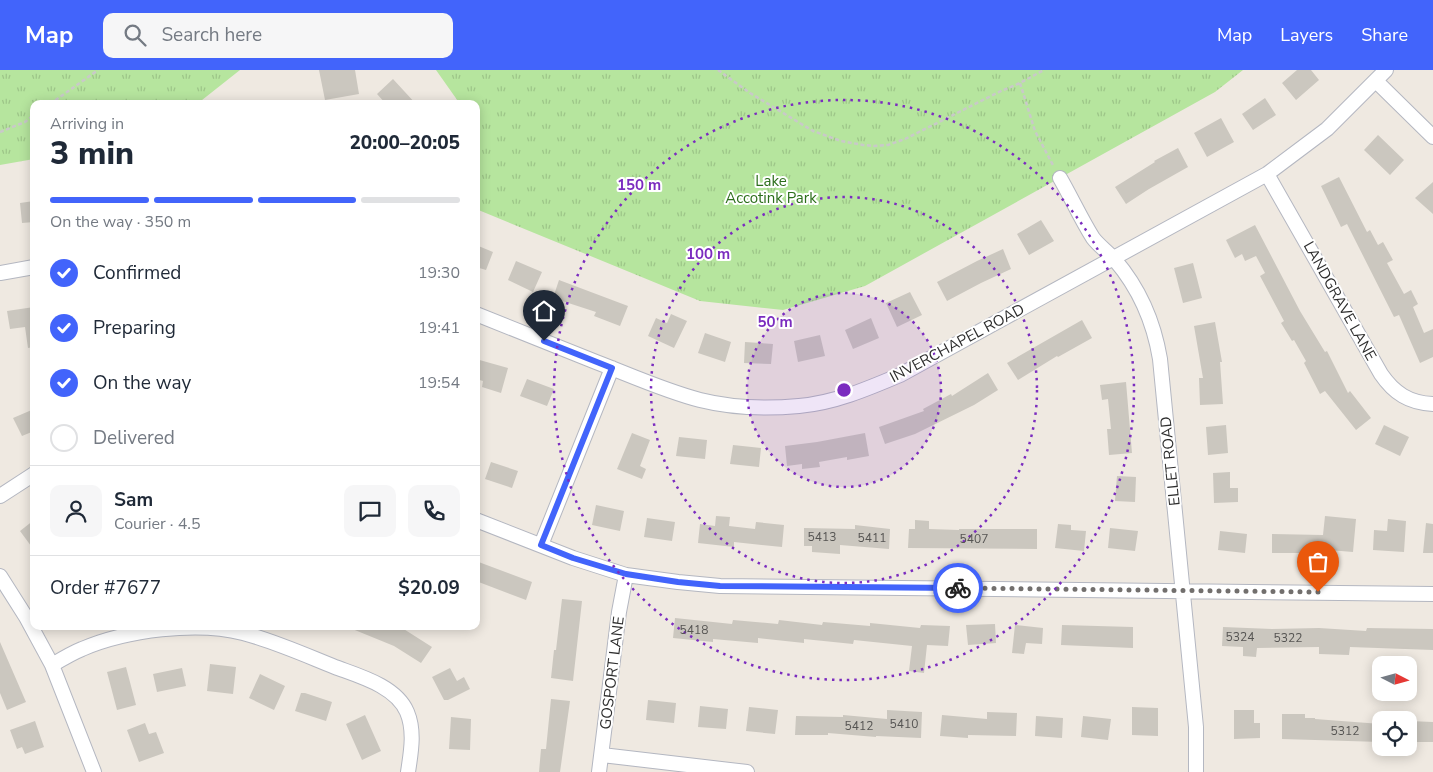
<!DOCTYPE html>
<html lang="en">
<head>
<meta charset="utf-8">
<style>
	body { margin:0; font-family:"Nunito Sans",sans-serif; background:#f6f6f7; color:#1f2937; height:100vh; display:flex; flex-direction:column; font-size:19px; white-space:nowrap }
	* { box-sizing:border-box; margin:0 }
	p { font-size:16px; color:#747a83 }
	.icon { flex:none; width:28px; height:28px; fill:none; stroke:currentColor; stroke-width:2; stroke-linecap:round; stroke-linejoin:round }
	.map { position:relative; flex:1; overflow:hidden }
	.side { position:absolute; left:30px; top:30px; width:450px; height:530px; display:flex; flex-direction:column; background:#fff; border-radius:10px; box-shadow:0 2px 12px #0003 }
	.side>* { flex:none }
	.needle { width:32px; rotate:96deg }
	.fabs { position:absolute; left:1372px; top:586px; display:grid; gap:10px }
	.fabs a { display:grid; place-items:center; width:45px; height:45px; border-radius:10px; background:#fff; box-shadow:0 2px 12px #0003; font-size:25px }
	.pin { position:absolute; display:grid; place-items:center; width:42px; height:42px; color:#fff; margin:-51px -21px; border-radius:50% 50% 50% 0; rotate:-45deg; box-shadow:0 0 5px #0007 }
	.pin .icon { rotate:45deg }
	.courier { position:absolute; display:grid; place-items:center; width:50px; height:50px; margin:-25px; border:4px solid #4264fb; border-radius:50%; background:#fff; color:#222; box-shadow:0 1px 6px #0007 }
	.headline em { font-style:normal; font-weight:800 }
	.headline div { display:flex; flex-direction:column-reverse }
	.headline { display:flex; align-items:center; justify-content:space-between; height:85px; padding:0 20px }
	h1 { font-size:32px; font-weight:800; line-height:38px }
	.bar { display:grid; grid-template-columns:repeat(4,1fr); gap:8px 5px; align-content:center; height:60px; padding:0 20px }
	.bar i { height:6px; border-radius:4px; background:#e0e1e3 }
	.bar .active { background:#4264fb }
	.bar p { grid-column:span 4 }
	.line { display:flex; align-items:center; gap:12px; padding:0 20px; border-top:1px solid #e0e1e3 }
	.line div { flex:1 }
	.round { display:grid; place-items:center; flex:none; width:52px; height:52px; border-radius:10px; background:#f6f6f7 }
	ol { padding:0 20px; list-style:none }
	li { display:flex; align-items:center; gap:15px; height:55px }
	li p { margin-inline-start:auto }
	li .icon { padding:5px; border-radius:50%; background:#4264fb; color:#fff; stroke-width:4 }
	li:last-child { color:#747a83 }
	li i { width:28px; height:28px; border:2px solid #e0e1e3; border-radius:50% }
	header { display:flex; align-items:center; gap:30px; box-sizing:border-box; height:70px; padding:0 25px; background:#4264fb; color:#fff }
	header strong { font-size:24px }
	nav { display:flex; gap:28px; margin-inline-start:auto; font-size:18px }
	.search { width:350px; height:45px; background:#f6f6f7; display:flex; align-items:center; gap:12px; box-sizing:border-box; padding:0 18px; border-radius:10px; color:#747a83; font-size:19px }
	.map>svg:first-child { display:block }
	.park { fill:url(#park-tufts) }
	.building { fill:#cbc7bf }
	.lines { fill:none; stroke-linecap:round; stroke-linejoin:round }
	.street-casing { stroke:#b4b7c1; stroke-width:16 }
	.path { stroke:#c9c9c9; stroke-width:2.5; stroke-dasharray:4 2.5; stroke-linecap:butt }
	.street { stroke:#fff; stroke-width:14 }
	.done { stroke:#726f6d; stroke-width:5; stroke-dasharray:0 9 }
	.route { stroke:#4264fb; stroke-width:6 }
	.ring { fill:none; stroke:#7b2cbf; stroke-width:2.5; stroke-dasharray:2.5 5 }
	.labels { text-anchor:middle; stroke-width:4; stroke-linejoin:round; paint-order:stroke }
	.number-label { font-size:12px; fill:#555452 }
	.park-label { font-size:15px; fill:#2c6e1b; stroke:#fff }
	.street-label { font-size:15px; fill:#2e2e2e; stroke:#fff }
	.centre { fill:#7b2cbf; stroke:#fff; stroke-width:2.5 }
	.ring-label { font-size:15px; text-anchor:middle; font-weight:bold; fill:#7b2cbf; stroke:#fff; stroke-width:4; stroke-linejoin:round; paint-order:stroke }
</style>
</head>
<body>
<header>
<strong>Map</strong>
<div class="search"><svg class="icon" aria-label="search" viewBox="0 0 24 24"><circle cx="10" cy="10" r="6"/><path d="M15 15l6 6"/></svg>Search here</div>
<nav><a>Map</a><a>Layers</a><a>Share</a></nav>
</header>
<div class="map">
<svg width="1433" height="702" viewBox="0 0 1433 702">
	<defs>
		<pattern id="park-tufts" width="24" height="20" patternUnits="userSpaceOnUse" patternTransform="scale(1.25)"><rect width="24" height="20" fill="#b6e59e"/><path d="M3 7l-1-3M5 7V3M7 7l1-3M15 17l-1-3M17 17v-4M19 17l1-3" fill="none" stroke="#9dc588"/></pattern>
	</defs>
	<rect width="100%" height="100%" fill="#efe9e1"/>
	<!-- park -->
	<path class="park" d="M0,0H240L197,34H34V89L0,95Z
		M436,0H1243L1215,22L865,216L783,240L700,231L476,139V34H460Z"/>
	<!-- building -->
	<path class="building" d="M319,0H355L359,24L325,30Z
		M1297,0H1311L1319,10L1296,30L1282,13Z
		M393,9L416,34H386L377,24Z
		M1265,28L1276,45L1253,60L1242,44Z
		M1221,48L1234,72L1207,87L1194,63Z
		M1378,65L1404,90L1390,105L1364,80Z
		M1178,78L1188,97L1149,119L1126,134L1115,117L1155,92L1154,91Z
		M1339,107L1367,162L1370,160L1378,175L1383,172L1393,190L1387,193L1404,224L1411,220L1418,234L1413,237L1424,263L1433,259V287L1420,293L1399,245L1394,247L1347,154L1341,157L1321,116Z
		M1433,112V144L1415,128Z
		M34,131V152L22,153L20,133Z
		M1041,150L1054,171L1029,185L1017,164Z
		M1255,155L1300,241L1325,282L1327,281L1348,323L1350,321L1371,348L1356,360L1325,321L1320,324L1304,293L1306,291L1294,270L1292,271L1281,253L1284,251L1260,206L1265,203L1256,186L1245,191L1242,184L1235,188L1226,170Z
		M476,175L493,182L486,200L476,197Z
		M1003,179L1011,199L981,213L947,231L937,212L977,191Z
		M516,191L542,202L533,222L508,210Z
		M1193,193L1202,228L1183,233L1174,198Z
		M559,210L628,236L620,256L594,246L596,242L553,228Z
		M910,222L922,245L897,257L886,233Z
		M34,237V277L28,278L25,257L10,259L7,241Z
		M671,244L687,251L674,278L648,266L656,248L667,253Z
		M871,248L879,268L853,279L845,260Z
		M1082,250L1092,268L1058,287L1057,286L1018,310L1007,293Z
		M1215,252L1222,292H1220L1223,334L1200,335L1199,308H1203L1194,256Z
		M705,263L731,272L725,292L698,283Z
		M820,265L825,286L798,292L794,271Z
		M745,272L773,274L771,294L744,293Z
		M476,289L508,298L501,323L482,317L483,311L476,309Z
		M988,303L998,320L974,335L915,364L885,374L879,357L924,341L923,339L951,324L952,326Z
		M527,309L554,319L547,336L520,326Z
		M1126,312L1132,383L1109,385L1107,359H1111L1108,329L1102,330L1100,315Z
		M34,339V361L22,366L13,348Z
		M1226,355L1228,383L1208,385L1206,357Z
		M1384,355L1409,367L1400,386L1375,374Z
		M632,363L650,370L640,396L646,399L642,409L617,399Z
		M865,363L869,386L847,390V387L819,392L820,397L802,399V394L787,396L785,376L817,372Z
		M679,367L707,370L705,389L676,386Z
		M733,375L761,378L759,397L730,394Z
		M491,392L518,401L512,418L485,409Z
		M1230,402V418H1238V432L1214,433L1213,403Z
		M1117,406L1136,407L1135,432L1115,431Z
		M596,435L624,441L620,461L592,455Z
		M716,446L730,447L729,456L755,459L756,452L784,455L782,477L734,472V477L698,473L700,454L715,456Z
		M1325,446L1356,449L1353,482L1305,478L1304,483H1272V464L1323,465Z
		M647,448L675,452L672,471L644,467Z
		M1388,449L1406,451L1404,482L1373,480L1374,460L1387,461Z
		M34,450V480L20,461Z
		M915,450L929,451V459L959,460V459H1037V479L908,478L909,459H915Z
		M1426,453L1433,454V483H1423Z
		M1058,454L1071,455V460L1086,461L1084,481L1055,478Z
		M855,455L890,459L889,479L840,475V484L812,482V476H804V458L855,459Z
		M1110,458L1138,461L1135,481L1108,478Z
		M1220,461L1247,464L1245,483L1218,480Z
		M476,491L532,512L526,530L476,511Z
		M562,529L582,531L573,611L551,608L554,580H556Z
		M675,548L732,554L733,550L778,554L779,550L822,555L823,552L870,556V553L920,558L921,555L950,556L948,576L927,575L924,603L909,601L912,576L854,570L853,574L804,569V573L758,568V573L713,569V572L673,568Z
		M995,554L996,573L968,575L966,555Z
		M1015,555L1043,558L1042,574L1026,573L1024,584L1012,583Z
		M1062,555L1133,557V578L1061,575Z
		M345,556H399L432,577L421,593L394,576Z
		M1223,557L1272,559L1319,558L1366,561L1367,558L1433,559V580L1350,577L1349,585L1319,584V577L1257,578L1256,587L1243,586V577L1222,576Z
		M0,572L26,632L7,640L0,623Z
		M210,594L236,597L233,624L207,621Z
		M126,597L136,635L117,640L107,602Z
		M182,598L186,616L157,622L153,604Z
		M450,598L457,611L464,607L470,619L448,630H444L432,607Z
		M260,604L285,616L274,640L249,628Z
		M301,623H305L332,632L326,651L295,641Z
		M551,629L570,631L560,702H539L541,679H546Z
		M648,630L676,633L674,653L646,650Z
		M700,636L728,639L726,659L698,657Z
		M749,637L778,640L775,664L746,661Z
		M1132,637L1158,638V666L1132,665Z
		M887,640L922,642L921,668L876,666V667L828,663V665H795L796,646L843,647V645L887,649Z
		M1234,640H1254V653H1260V668L1234,669Z
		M987,642L1017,643L1016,666L968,665V668L940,666L942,645L987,649Z
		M1282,644H1305V648H1315V649L1381,654V672L1282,669Z
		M365,645L381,681L362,690L346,654Z
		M1036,646L1063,648L1062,668L1035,666Z
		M1083,646L1111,649L1108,670L1081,667Z
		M451,647L471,649L470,680L449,679Z
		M35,651L44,677L25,684L22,677L17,679L10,660Z
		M1409,651L1433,652V672H1409Z
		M145,653L149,664L156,662L164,683L139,692L127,660Z"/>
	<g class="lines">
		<!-- street casing -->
		<g class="street-casing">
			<path id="street" d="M1376,11L1433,67
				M1267,104L1381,304C1394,323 1409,333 1433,334
				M1060,108C1071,127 1081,149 1093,168C1099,176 1108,182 1115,190C1139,218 1154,253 1160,289L1196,657V702
				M0,203L34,197
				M476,244C516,260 556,276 596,292C630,305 665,321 700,330C732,338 766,339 799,336C834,333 867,319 900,305L1267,104L1327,59L1386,0
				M0,426L34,404
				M476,450L573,488L626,505L678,512L720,516L1433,524
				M541,475L612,298
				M0,506L26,547L52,595L94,702
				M52,595C62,589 72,583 82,579C126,560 197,551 243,563C274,571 305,585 335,597C359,606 396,616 407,642C415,661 411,682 408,702
				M602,685L747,702
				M599,702L619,542L626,505"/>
		</g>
		<!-- path -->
		<path class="path" d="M718,0L750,23L813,61L841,71L863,75L874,76L888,75L905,69L999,22L1020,13L1044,0
			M1020,13L1035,61L1054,97
			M50,34L98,0
			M0,62L25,52L34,45"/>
		<!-- street -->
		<use href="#street" class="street"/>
	</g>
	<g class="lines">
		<!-- done -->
		<path class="done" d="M958,518L1318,522"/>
		<!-- route -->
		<path class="route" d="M544,271L612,298L541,475L573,488L626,504L678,512L720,516L958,518"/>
	</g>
	<!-- distance rings -->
	<circle cx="844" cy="320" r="97" fill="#7b2cbf" fill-opacity=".12"/>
	<g class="ring">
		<circle cx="844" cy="320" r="97"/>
		<circle cx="844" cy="320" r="193"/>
		<circle cx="844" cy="320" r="290"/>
	</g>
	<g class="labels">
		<!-- number labels -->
		<g class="number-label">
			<text x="822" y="471">5413</text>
			<text x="872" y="472">5411</text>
			<text x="974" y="473">5407</text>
			<text x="694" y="564">5418</text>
			<text x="1240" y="571">5324</text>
			<text x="1288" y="572">5322</text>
			<text x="904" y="658">5410</text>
			<text x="859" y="660">5412</text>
			<text x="1345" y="665">5312</text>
		</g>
		<!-- park labels -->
		<g class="park-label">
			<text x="771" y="116">Lake<tspan x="771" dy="17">Accotink Park</tspan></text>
		</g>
		<!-- street labels -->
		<g class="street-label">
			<text transform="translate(1340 231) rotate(61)" y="5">LANDGRAVE LANE</text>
			<text transform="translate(957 273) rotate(-28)" y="5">INVERCHAPEL ROAD</text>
			<text transform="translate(1170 391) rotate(-96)" y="5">ELLET ROAD</text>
			<text transform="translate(612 603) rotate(-83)" y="5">GOSPORT LANE</text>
		</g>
	</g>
	<circle cx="844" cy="320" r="8" class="centre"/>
	<g class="ring-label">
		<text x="639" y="120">150 m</text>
		<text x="708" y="189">100 m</text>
		<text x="775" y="257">50 m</text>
	</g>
</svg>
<div class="fabs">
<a><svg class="needle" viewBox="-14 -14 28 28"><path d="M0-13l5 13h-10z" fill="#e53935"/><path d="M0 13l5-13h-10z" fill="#747a83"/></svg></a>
<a><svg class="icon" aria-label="locate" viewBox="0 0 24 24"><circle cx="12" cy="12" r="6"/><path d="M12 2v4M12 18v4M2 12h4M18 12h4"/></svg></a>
</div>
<div class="pin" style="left:1318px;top:522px;background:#ea580c"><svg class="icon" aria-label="bag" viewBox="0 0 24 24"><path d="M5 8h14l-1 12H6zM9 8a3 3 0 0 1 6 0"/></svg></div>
<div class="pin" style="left:544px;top:271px;background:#1f2937"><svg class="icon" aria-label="home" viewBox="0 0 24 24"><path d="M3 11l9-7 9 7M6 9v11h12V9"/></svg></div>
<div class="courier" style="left:958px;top:518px"><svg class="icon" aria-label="bike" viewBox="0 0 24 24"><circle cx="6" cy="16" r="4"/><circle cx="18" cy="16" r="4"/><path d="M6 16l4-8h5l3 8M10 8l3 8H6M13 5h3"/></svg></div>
<section class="side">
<div class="headline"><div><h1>3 min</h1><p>Arriving in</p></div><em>20:00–20:05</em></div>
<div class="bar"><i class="active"></i><i class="active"></i><i class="active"></i><i></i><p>On the way · 350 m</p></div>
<ol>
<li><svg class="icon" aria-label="check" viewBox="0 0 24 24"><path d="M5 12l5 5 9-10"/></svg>Confirmed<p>19:30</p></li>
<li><svg class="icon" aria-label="check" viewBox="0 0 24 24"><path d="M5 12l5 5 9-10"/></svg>Preparing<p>19:41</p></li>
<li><svg class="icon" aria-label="check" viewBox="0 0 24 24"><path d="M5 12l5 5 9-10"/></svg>On the way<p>19:54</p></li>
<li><i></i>Delivered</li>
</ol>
<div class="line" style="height:90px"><a class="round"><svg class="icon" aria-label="person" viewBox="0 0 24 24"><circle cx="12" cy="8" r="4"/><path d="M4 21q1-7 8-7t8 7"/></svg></a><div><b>Sam</b><p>Courier · 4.5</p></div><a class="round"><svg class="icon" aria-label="chat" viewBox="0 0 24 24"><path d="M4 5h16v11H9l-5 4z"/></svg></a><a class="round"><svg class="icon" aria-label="phone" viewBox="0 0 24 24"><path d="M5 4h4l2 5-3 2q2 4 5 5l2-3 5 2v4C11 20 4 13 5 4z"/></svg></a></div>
<div class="line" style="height:65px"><div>Order #7677</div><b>$20.09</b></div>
</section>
</div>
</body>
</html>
